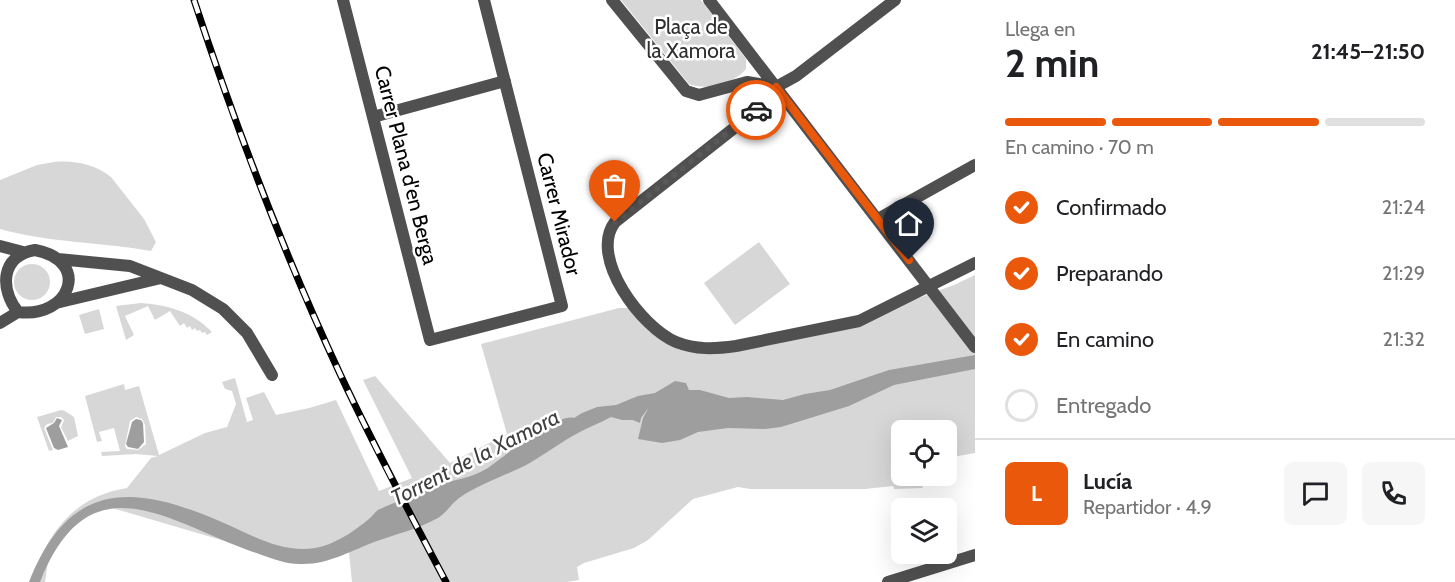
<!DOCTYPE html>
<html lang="es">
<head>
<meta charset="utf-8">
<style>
	body { margin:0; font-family:Cabin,sans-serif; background:#f6f6f6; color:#202124; height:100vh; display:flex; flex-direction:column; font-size:22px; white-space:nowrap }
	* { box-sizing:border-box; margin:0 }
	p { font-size:20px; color:#757577 }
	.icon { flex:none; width:33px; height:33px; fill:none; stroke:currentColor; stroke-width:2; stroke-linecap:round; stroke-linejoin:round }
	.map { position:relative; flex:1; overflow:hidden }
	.sheet { display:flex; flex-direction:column; background:#fff; width:480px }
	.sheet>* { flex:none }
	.fabs { position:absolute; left:891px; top:420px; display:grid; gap:12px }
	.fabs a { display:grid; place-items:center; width:66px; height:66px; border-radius:9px; background:#fff; box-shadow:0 6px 24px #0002; font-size:30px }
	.pin { position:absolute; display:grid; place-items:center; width:51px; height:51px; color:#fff; margin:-62px -26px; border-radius:50% 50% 50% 0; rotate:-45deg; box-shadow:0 0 6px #0007 }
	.pin .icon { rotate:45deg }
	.courier { position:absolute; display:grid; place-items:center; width:60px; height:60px; margin:-30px; border:4px solid #ea580c; border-radius:50%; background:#fff; color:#222; box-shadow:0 2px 8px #0007 }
	.head em { font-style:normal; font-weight:700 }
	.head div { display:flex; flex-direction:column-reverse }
	.head { display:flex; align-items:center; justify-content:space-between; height:102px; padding:0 30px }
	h1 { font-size:39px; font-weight:700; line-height:45px }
	.bar { display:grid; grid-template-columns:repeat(4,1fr); gap:9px 6px; align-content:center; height:72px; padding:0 30px }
	.bar i { height:8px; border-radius:4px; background:#e0e0e0 }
	.bar .current { background:#ea580c }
	.bar p { grid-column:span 4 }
	.line { display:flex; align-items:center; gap:15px; padding:0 30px; border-top:2px solid #e0e0e0 }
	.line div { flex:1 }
	.round { display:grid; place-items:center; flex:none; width:63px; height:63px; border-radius:9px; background:#f6f6f6 }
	ol { padding:0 30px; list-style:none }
	li { display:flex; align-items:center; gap:18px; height:66px }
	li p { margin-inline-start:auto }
	li .icon { padding:6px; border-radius:50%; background:#ea580c; color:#fff; stroke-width:4 }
	li:last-child { color:#757577 }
	li i { width:33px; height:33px; border:3px solid #e0e0e0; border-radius:50% }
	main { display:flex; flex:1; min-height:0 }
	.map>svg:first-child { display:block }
	.green { fill:#d7d7d7; fill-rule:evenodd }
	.water { fill:#9e9e9e }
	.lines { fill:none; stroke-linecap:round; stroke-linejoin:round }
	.service { stroke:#505050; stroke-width:12 }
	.minor { stroke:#505050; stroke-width:12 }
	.tertiary { stroke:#505050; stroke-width:12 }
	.rail-casing { stroke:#000; stroke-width:7 }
	.rail { stroke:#fff; stroke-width:4.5; stroke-dasharray:14; stroke-linecap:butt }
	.done { stroke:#595959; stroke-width:6; stroke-dasharray:0 10.8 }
	.route { stroke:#ea580c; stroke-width:8 }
	.labels { text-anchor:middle; stroke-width:5; stroke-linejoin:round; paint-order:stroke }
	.park-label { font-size:21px; fill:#2e2e2e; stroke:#fff }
	.street-label { font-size:21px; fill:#000; stroke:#fff }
	.water-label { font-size:22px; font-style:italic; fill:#3f3f3f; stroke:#fff }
</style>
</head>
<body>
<main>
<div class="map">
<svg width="975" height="582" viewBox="0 0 975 582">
	<rect width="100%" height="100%" fill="#fff"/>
	<!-- green -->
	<path class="green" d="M621,0H701L746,59V69C733,84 707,91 689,84Z
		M54,162C74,160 95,164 111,177L144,219L156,242L151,251C101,242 50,243 0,229V180L37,165Z
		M759,242L790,284L735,325L704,283Z
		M14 282a18 18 0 1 1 36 0a18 18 0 1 1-36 0Z
		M975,275V453L947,458L946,430H902V476H919L923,488L894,489L893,486L865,489H750L738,487L693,499L648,540L634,548L584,563L577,567L579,580L567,582H352L348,543L318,553L262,552L109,507L81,518L49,554L45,582H32C46,534 74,496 127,488L151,458L158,456L136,454L102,456L101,452L120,451L114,428L99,432L102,441L97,442L85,396L124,384L125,390L139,386L159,455L205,433L227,427L236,404L232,391L225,389L222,382L235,378L247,422L253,420L246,398L264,392L276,415L309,408L336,400L379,491L412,478L363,380L375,376L450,463L507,434L481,344L619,308H632L654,335L665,343L680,350L715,354L905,303L954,285ZM136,417L142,419L145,425L146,444L138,450L127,449L125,446L130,421Z
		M141,303C168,305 193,312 212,332L207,335L205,332L202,333L200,330L197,331L195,328L192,330L190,326L187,328L184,323L180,326L170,311L155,320L148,306L125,316L134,335L126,340L116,306Z
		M99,309L104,329L85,334L79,315Z
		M61,410L65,411L74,417L78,436L68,441L61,427L64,420L61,417H56L53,423L47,424L44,428L53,450L49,451L37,417Z"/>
	<!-- water -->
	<path class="water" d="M975,355V369L894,385L849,406L781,427L765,429L728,428L698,432L680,440L662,443L638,439L643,418L649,407L641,418L640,423L633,420H622L611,417C600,423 589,427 578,433C561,442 545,454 528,464C507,475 479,484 459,498C451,504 445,515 436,519C417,529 397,534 377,541C352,550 330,564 303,564C289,565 273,559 259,554C171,525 91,454 40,582H29C70,478 135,484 224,523C253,536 283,553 315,548C334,545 355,531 370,518C374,515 375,511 380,509C395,502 411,497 426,491C431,489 434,486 438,485C453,480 472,478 486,469C503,458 555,413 574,418L582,413L597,407L616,405L638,396L655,393L675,381L686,383L689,390H700L729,398L747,397L783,400L805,394L830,390L889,370Z
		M57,418L62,420L59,426L68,447L58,450L54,448L46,428L54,423Z
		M136,419L141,420L143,423L144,442L138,449L128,447L126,444L132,422Z"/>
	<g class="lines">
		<!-- service -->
		<path class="service" d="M776,87L757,110L615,222C588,257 642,328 676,342C696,350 715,349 736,346L859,321L975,263"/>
		<!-- minor -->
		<path class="minor" d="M343,0L430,340L562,306L484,0
			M776,87L796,76L895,0
			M373,117L505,81
			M0,246L23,252
			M35,250C92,261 70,319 18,312C0,289 0,256 35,250Z
			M58,259L130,266L192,290L223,309L247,333L272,375
			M60,302L161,278
			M0,323L18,312
			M888,582L975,555"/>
		<!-- tertiary -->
		<path class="tertiary" d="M612,0L686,91L699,95L747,82L776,87
			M709,0L975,347
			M878,219L975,165"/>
		<!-- rail casing -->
		<g class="rail-casing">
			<path id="rail" d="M194,0C236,128 284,254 341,376C374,446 410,514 446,582"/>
		</g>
		<!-- rail -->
		<use href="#rail" class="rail"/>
	</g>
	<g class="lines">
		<!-- done -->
		<path class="done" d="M615,222L756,110"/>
		<!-- route -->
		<path class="route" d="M756,110L776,87L909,260"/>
	</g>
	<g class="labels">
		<!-- park labels -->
		<g class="park-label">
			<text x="691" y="34">Plaça de<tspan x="691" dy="24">la Xamora</tspan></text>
		</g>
		<!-- street labels -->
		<g class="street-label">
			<text transform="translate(406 165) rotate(76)" y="7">Carrer Plana d'en Berga</text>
			<text transform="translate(559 214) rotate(76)" y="7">Carrer Mirador</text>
		</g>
		<!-- water labels -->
		<g class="water-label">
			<text transform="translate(475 457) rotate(-27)" y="8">Torrent de la Xamora</text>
		</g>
	</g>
</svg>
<div class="fabs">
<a><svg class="icon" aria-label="locate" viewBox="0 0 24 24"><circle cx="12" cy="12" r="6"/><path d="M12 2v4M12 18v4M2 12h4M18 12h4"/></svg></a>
<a><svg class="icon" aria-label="layers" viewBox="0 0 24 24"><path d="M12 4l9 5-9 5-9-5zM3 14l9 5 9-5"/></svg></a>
</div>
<div class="pin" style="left:615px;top:222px;background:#ea580c"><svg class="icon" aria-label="bag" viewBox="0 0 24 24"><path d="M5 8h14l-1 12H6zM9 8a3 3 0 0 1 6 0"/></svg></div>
<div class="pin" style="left:909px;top:260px;background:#1f2937"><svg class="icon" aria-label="home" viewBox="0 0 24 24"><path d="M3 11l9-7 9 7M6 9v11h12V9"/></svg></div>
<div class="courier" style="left:756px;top:110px"><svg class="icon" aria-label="car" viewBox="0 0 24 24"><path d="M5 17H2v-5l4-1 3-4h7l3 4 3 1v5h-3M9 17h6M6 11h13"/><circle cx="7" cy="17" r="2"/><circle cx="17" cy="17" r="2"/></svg></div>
</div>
<section class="sheet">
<div class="head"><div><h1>2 min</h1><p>Llega en</p></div><em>21:45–21:50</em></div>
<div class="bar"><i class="current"></i><i class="current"></i><i class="current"></i><i></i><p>En camino · 70 m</p></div>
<ol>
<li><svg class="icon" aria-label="check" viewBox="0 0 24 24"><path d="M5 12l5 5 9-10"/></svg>Confirmado<p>21:24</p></li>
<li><svg class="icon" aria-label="check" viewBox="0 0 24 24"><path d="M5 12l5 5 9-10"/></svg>Preparando<p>21:29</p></li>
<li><svg class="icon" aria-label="check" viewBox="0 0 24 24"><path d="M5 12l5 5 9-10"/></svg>En camino<p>21:32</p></li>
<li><i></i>Entregado</li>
</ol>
<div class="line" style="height:108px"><b class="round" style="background:#ea580c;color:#fff">L</b><div><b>Lucía</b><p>Repartidor · 4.9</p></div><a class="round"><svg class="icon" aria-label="chat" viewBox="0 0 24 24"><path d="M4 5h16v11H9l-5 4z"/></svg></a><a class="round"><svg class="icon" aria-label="phone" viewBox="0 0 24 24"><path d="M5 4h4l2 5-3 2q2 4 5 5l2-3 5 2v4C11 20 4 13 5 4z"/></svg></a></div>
</section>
</main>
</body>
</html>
